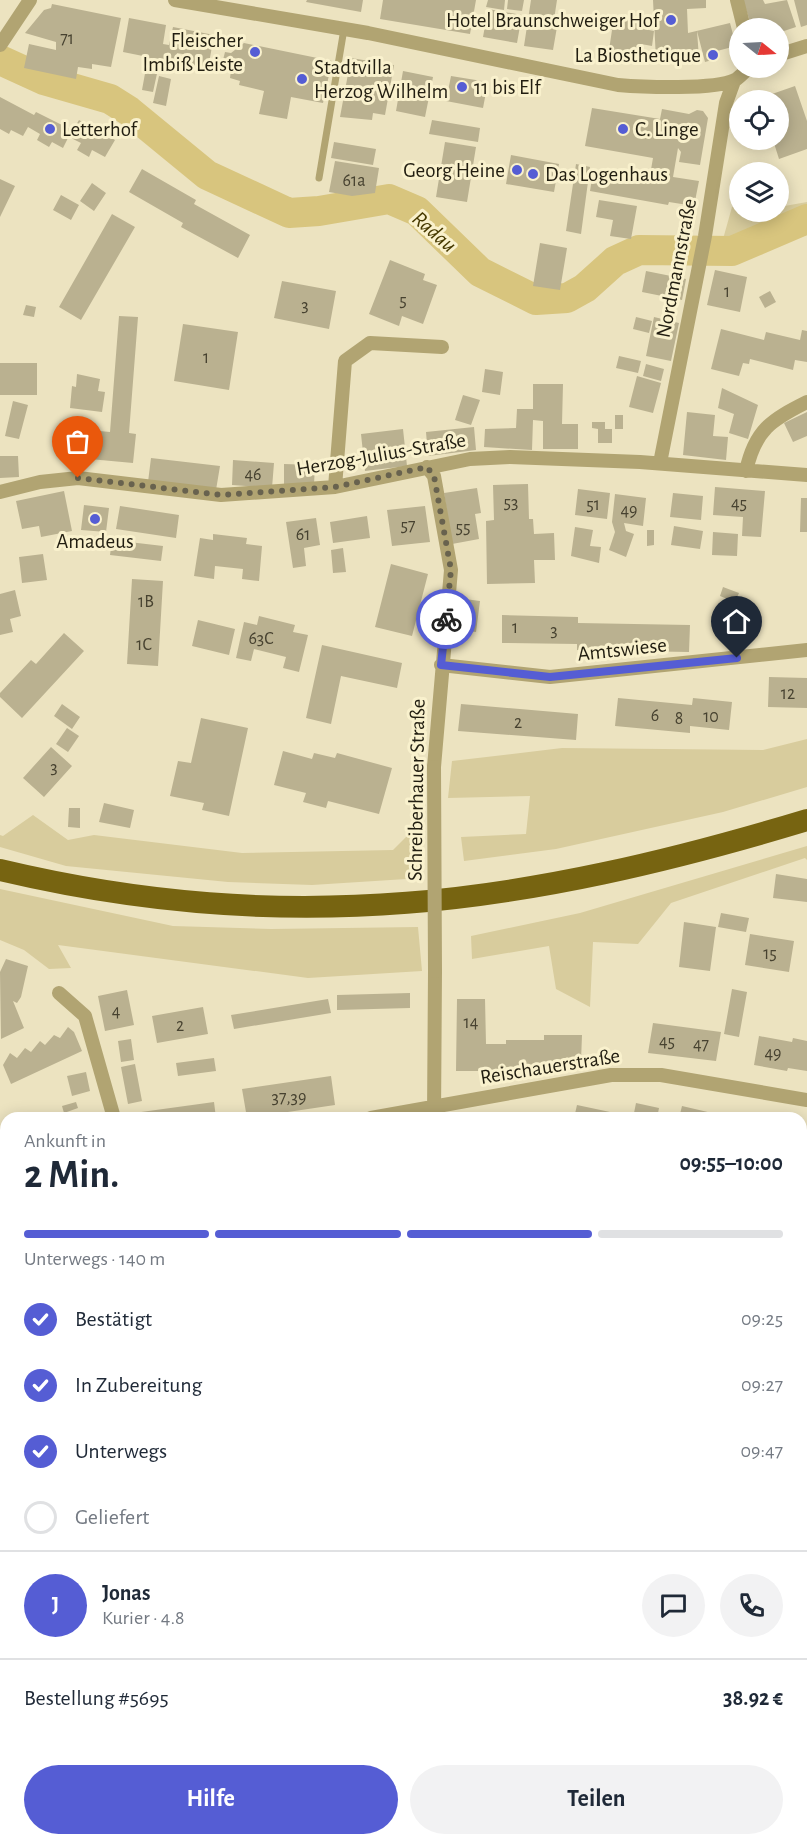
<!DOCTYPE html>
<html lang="de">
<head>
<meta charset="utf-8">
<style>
	body { margin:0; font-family:"Alegreya Sans",sans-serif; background:#f2f2f3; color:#1f2937; height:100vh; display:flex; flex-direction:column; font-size:22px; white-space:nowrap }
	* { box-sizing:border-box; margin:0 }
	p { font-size:20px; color:#747a83 }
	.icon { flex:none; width:33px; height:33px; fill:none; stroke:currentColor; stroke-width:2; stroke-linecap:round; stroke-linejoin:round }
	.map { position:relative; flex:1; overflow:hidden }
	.side { position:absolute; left:0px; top:1112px; width:807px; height:734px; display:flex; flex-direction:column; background:#fff; border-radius:18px 18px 0 0; box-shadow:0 3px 15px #0003 }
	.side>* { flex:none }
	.needle { width:39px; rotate:108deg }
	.controls { position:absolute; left:729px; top:18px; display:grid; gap:12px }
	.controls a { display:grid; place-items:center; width:60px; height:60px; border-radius:50%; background:#fff; box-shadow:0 3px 15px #0003; font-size:30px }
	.pin { position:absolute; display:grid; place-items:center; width:51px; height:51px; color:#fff; margin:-62px -26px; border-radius:50% 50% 50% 0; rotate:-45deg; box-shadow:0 0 6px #0007 }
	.pin .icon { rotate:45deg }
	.courier { position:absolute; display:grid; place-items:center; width:60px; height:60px; margin:-30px; border:4px solid #555dd4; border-radius:50%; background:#fff; color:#222; box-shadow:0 2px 8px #0007 }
	.headline em { font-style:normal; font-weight:700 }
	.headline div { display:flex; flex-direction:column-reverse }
	.headline { display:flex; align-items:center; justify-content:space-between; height:102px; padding:0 24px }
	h1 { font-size:39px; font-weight:700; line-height:45px }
	.bar { display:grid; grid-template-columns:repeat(4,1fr); gap:9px 6px; align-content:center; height:72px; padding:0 24px }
	.bar i { height:8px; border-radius:4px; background:#e0e1e3 }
	.bar .active { background:#555dd4 }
	.bar p { grid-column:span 4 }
	.line { display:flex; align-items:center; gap:15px; padding:0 24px; border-top:2px solid #e0e1e3 }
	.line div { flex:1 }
	.round { display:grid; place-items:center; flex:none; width:63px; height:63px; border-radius:32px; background:#f2f2f3 }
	ol { padding:0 24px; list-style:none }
	li { display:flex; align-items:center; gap:18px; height:66px }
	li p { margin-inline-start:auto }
	li .icon { padding:6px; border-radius:50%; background:#555dd4; color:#fff; stroke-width:4 }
	li:last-child { color:#747a83 }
	li i { width:33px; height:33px; border:3px solid #e0e1e3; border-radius:50% }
	.button { display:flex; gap:12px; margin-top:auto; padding:12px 24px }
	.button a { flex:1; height:69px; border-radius:36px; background:#555dd4; color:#fff; font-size:24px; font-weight:700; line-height:69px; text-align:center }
	.button a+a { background:#f2f2f3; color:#1f2937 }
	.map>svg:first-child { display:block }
	.green { fill:#d8cc9d }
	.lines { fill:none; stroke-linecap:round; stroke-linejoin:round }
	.stream { stroke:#d8c57e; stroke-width:5 }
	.river { stroke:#d8c57e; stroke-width:30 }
	.building { fill:#bab190 }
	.service { stroke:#b1a472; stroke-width:7 }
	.minor { stroke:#b1a472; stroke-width:14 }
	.trunk { stroke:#776411; stroke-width:22 }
	.minor-bridge { stroke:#b1a472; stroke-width:14 }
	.done { stroke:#68624e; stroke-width:6; stroke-dasharray:0 10.8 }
	.route { stroke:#555dd4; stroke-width:8 }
	.poi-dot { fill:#555dd4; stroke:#f9f1cd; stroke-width:2 }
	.labels { text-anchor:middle; stroke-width:6; stroke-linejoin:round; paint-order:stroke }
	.number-label { font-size:18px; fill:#474230 }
	.poi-label { font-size:21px; fill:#211d10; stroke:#f9f1cd; text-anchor:start }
	.street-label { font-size:21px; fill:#211d10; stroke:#f9f1cd }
	.water-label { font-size:22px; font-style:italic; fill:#473a00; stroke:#f9f1cd }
</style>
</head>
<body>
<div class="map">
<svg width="807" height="1844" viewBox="0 0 807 1844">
	<rect width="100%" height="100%" fill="#ece3c0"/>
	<!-- green -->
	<path class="green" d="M807,202V235L736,256L718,257L732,207H739L740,212H778L779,207Z
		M807,739V787L723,812L556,849L464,861L461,837L526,834L530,796L448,798L452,761L562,748L763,750Z
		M33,815L68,840L94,835L242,853L393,850L423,820L422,878L312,885L228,882L66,866L0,847V835L3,836Z
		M807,846V860L805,858L671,903L638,944L593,942L590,1007L556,989L549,946L472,959L471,936L580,913Z
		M0,889L173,926L271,929L418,927L422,971L308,978L58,945L71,968L49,969L24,950L0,940Z"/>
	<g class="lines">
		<!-- stream -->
		<path class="stream" d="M801,1645L807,1631
			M719,1844L721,1839"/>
		<!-- river -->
		<path class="river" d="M0,60L44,80L110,99L129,111L207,175L289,213L319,211L389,199L417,211L480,272L536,300L567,298L585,288L615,261L639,250L732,251L807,219"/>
	</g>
	<!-- building -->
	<path class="building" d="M307,0H363L361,12L306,2Z
		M383,0H476L470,34L380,19Z
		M488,0H505L504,10L486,7Z
		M508,0H524L522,11L507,9Z
		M531,0H557L553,26L557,27L553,50L524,46Z
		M653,0H706V8L687,9L688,33L730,23L736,46L717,51L719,58L705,62L697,31L699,58L656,60Z
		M743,0H763L765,4L787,0L796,27L778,33V28H752Z
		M794,0H807V25L801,27Z
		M52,4L121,18L111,67L92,64V69L78,67L76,79L24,68L29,44L56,50V42L25,33L44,10L51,8Z
		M488,9L522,15L517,43L483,37Z
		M604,14L650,20L649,30L654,31L652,46L641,44L639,61L608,57L612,30L602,28Z
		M129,18L166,25L163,44L169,45L173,27L214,35L208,69L191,65L193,56L177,53L173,72L158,69L153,92L142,90L148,57L123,52Z
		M244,43L332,61L323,103L291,97L287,119L259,114L264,91L239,85L240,81L230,78L231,70L221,68L225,52L231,53Z
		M351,58L394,65L385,115L373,113L372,120L340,117Z
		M403,71L433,77L425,117L396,111Z
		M159,76L171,79L166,106L153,103Z
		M451,76L488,82L483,108L446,101Z
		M795,86L807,121V149L779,159L773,140H778V100H755Z
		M0,97L34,115L36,112L72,130L63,148L52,142L49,147L37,140L40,134L28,127L23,136L11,130L9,134L0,129Z
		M592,108L660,119L662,109L689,114L697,110L703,111L708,118L700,165L679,162L681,152L678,148L673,177L699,181L694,206L669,202L668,205L590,191L593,172L649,181L653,158L585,146Z
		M79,120L115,140L105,157L92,150L89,157L77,150L81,143L69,137Z
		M432,120L480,128L478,142L429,134Z
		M334,142L376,149L373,165L331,158Z
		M445,142L476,147L467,202L436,197Z
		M511,155L559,164L554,192L506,184Z
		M335,161L379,168L375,193L352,196L329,192Z
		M576,164L590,167L581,234L566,231Z
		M142,169L196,200L194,204L250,235L238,258L181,227L183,223L129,192Z
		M0,179L15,186L0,217Z
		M92,183L106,193L94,211L80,201Z
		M61,195L79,205L71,220L53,210Z
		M599,200L637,206L631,239L610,236L613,220L596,217Z
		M112,214L135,227L81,320L59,307Z
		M540,243L567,248L560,290L533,286Z
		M390,260L425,274L423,280L437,285L423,324L402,316L399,326L369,314Z
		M715,270L747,277L740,312L707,305Z
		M646,271L686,279L682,300L642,292Z
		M282,281L336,291L329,329L274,318Z
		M770,291L776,302L765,308L759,297Z
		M26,305L36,307L34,317L23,315Z
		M119,316L138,317L129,433L136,434L133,463L57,456L59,427L110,432Z
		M636,317L652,321L649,333L633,329Z
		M654,317L679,323L671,361L646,356Z
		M183,324L238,332L229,390L174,381Z
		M721,329L764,340L766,332L800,340L802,330L807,331V362L795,360L793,370L750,359L749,364L743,363L739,376L711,369Z
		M619,356L641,361L638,373L616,368Z
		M0,363H37V395H0Z
		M646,364L664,369L661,381L643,376Z
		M485,369L503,372L500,395L482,392Z
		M77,374L100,379L98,391L105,392L102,412L70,408L72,386L76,387Z
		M637,376L661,383L653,413L629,407Z
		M533,384H563L562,424H578V449H543V421L533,420L532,450L484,447L485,429L516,428L517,409H533Z
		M722,388L758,405L748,439L729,433L734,414L718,408Z
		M463,395L480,400L471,425L455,420Z
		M13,401L28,405L19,439L5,436Z
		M687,412L715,415L713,436L728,437L726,460L683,455Z
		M807,412V436L793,442L784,423Z
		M615,415H623V429H615Z
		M592,422H605V429H612V443H598V429L592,428Z
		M474,427L476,450L428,456L426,432Z
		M403,429L407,466L365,471L361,434Z
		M0,456H18L19,477L0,478Z
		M151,458L220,466L216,490L148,482Z
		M233,460L274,463L272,488L232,485Z
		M284,464L315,465L314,485L284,484Z
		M528,484L529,519H533L534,534L554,533L555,560H534L535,583L487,584L486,521L494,520L493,485Z
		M715,487L765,491L761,537L742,536L743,517L713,515Z
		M477,488L481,513L475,514L479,539L452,544L444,493Z
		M578,489L610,493L607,519L575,515Z
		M64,491L72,531L41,537L39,526L22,529L16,501Z
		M673,493L703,496L701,520L670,517Z
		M615,494L646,498L643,526L624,523L626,531L634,534L626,557L609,550L615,532L612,522Z
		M801,498H807V532H800Z
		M84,505L109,508L106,532L81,530Z
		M120,506L179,515L176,538L116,529Z
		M425,506L430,542L392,546L387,510Z
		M367,516L370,538L333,543L330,522Z
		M316,518L320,545L304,548L306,566L293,568L286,522Z
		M674,526L703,531L700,549L671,545Z
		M575,527L593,530L590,546L601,547L599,563L571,556Z
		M647,530H654V545L647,546Z
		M713,532L738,534L737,556L712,555Z
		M213,534L247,538L246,544L262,546L259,581L242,579L243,569L215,566L214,579L194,576L200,538L213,540Z
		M112,540L163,546L161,561L110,555Z
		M343,548L346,572L333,573L331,550Z
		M43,554L47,580L22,583L19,557Z
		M391,564L428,574L412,636L375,627Z
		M132,579L163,581L158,666L127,664Z
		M723,587L739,593L735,602L720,596Z
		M15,590L21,616L10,619L13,632L0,635V594Z
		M457,598L480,601L476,632L452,629Z
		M502,615L578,617V623L690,625L689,652L577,650V644L502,643Z
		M259,616L295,625L293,632L308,635L299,672L283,668L286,657L254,649L251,661L236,658L244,622L257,625Z
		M198,620L235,629L229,655L192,646Z
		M64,633L84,651L22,718L0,697V693L31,660L36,664Z
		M322,645L402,663L397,688L341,676L331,724L306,718Z
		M769,677L807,678V708L768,707Z
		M618,698L692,705L693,698L732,702L729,730L690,726V733L615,726Z
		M62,704L80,717L72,729L54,716Z
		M461,704L578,714L576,740L458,731Z
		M201,718L248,728L229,816L202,810L204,803L170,796L178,761L191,763Z
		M67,728L79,736L68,752L56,744Z
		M51,747L72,766L44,797L23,778Z
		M283,751L312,759L314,753L335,758L337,753L392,768L379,814L328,801L326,808L303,802L306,793L274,785Z
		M104,803L134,810L130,828L99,822Z
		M69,808H80V828L68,827Z
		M776,874L807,879V902L773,898Z
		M721,913L749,918L746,932L718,927Z
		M684,922L716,927L710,971L679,967Z
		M750,934L794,941L789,972L745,965Z
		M6,959L28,966L21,997L17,1003L13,1001L24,1028L1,1039L0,972Z
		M732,989L747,992L739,1037L724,1034Z
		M127,990L134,1025L105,1031L98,996Z
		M410,993V1008L337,1010V995Z
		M328,999L331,1013L234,1029L231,1015Z
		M457,999H485L486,1044H506V1040H544V1035H582L581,1061L545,1062L544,1066L506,1067V1071H456Z
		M203,1007L208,1034L157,1043L152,1016Z
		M653,1023L721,1032L716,1061L648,1053Z
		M68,1027L74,1032L82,1051L11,1084L3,1065L10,1053L17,1058L25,1048L31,1052L40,1041L45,1045L54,1035L60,1038Z
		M759,1036L792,1042L793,1038L807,1041V1071L788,1068L787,1071L754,1065Z
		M131,1039L134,1060L121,1062L118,1041Z
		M214,1058L216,1071L178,1076L176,1063Z
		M135,1064L142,1101L128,1104L121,1067Z
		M86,1072L90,1091L72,1096L67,1076Z
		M331,1076L335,1105L247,1118L242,1089Z
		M76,1102L78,1108L64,1113L62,1106Z
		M214,1102L216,1118H134V1113Z
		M636,1103L659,1108L657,1118H633Z
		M577,1105L610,1112L609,1118H574Z
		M682,1106L712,1113L711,1118H679Z
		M522,1113L541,1116V1118H522Z
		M6,1139V1177L0,1162V1142Z
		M6,1237V1262L0,1264V1239Z
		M6,1276V1290L0,1291V1277Z
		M6,1300V1321L1,1323L0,1302Z
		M6,1337V1356H5L1,1339Z
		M801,1378L807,1380V1415L801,1414Z
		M3,1579L6,1608L0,1609V1580Z
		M0,1673H6V1738H0Z
		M807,1716V1735L803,1736L801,1717Z
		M801,1797L807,1799L803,1814L807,1815L804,1844H778L779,1839H801Z
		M190,1839H217L216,1844L190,1842Z
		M243,1839H275L274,1844H242Z
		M327,1839H352L351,1844H326Z
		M644,1839L643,1844H613L597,1840Z
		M684,1839H705L703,1844Z"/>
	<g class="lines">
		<!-- service -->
		<path class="service" d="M319,178L344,29"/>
		<!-- minor -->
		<path class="minor" d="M175,0L368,33L618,85C642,87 716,90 735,80C740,77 745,71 749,68
			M737,0L744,28
			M0,45L30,0
			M778,55L807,46
			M660,463L705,236L726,103L734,81
			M427,467L434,476L451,570L434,767
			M746,471C755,430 771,420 807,402
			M335,487L345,361L370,343L442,347
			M0,492L40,482L78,478L221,495L335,487L470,459L510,457L640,462L807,475
			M441,665L550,677L807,650
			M59,993L85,1016L114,1118
			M371,1118L611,1075H661L807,1100
			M434,1118L435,971
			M801,1157L807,1146
			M0,1203L6,1201
			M0,1405L6,1427
			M0,1625L6,1623
			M801,1769L807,1772
			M25,1844L26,1839
			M299,1844L301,1839
			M538,1844L539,1839"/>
		<!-- trunk -->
		<path class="trunk" d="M0,870C290,939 526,905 807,820"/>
		<!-- minor-bridge -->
		<path class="minor-bridge" d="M434,767L435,971"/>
	</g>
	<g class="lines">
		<!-- done -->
		<path class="done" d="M78,478L222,495L335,487L427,467L434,476L451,570L446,619"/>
		<!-- route -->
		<path class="route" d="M446,619L441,665L550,677L737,658"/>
	</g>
	<!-- markers -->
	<g class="poi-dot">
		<circle cx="671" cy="20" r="6"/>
		<circle cx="255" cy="52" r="6"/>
		<circle cx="713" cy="55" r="6"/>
		<circle cx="302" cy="79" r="6"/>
		<circle cx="462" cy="87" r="6"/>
		<circle cx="50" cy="129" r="6"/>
		<circle cx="623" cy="129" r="6"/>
		<circle cx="517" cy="170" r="6"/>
		<circle cx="533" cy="174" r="6"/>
		<circle cx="95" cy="519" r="6"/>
	</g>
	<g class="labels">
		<!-- number labels -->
		<g class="number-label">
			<text x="67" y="44">71</text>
			<text x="354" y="186">61a</text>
			<text x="727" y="297">1</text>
			<text x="403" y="306">5</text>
			<text x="305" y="311">3</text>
			<text x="206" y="363">1</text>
			<text x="253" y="480">46</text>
			<text x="511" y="508">53</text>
			<text x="739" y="509">45</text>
			<text x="593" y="510">51</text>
			<text x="629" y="516">49</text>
			<text x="408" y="531">57</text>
			<text x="463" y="533">55</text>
			<text x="303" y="540">61</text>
			<text x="146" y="607">1B</text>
			<text x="515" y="633">1</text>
			<text x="554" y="636">3</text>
			<text x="261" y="644">63C</text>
			<text x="144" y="650">1C</text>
			<text x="788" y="699">12</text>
			<text x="655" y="721">6</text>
			<text x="711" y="722">10</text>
			<text x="679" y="724">8</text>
			<text x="518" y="728">2</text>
			<text x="54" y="773">3</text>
			<text x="770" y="959">15</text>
			<text x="116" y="1017">4</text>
			<text x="471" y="1028">14</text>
			<text x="180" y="1031">2</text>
			<text x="667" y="1047">45</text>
			<text x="701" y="1050">47</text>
			<text x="773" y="1059">49</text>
			<text x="289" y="1103">37,39</text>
		</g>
		<!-- poi labels -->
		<g class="poi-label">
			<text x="659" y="27" text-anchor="end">Hotel Braunschweiger Hof</text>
			<text x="243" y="47" text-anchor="end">Fleischer<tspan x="243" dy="24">Imbiß Leiste</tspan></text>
			<text x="701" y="62" text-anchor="end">La Biosthetique</text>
			<text x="314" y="74">Stadtvilla<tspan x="314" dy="24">Herzog Wilhelm</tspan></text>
			<text x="474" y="94">11 bis Elf</text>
			<text x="62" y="136">Letterhof</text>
			<text x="635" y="136">C. Linge</text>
			<text x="505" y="177" text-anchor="end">Georg Heine</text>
			<text x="545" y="181">Das Logenhaus</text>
			<text x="95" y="548" text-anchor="middle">Amadeus</text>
		</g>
		<!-- street labels -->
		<g class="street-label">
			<text transform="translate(676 268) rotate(-79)" y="7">Nordmannstraße</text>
			<text transform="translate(381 454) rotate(-10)" y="7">Herzog-Julius-Straße</text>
			<text transform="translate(622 649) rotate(-6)" y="7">Amtswiese</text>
			<text transform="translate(416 790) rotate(-89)" y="7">Schreiberhauer Straße</text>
			<text transform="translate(550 1066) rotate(-9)" y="7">Reischauerstraße</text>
		</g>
		<!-- water labels -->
		<g class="water-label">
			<text transform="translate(435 231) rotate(41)" y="8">Radau</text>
		</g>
	</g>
</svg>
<div class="controls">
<a><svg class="needle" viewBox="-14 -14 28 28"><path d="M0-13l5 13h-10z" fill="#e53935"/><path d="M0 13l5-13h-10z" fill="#747a83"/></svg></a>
<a><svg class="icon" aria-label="locate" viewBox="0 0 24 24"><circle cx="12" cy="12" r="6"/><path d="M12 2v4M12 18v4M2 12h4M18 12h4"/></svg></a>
<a><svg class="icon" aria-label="layers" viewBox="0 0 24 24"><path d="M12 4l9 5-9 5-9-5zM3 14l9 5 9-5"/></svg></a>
</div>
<div class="pin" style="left:78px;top:478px;background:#ea580c"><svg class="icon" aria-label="bag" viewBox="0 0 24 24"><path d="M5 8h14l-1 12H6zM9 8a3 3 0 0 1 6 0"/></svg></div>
<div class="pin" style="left:737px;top:658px;background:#1f2937"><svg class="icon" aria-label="home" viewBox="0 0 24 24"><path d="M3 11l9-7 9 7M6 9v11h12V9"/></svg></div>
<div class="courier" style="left:446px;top:619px"><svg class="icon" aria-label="bike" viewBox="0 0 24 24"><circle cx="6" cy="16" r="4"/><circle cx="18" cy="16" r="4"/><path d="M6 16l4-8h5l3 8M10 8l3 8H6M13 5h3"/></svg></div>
<section class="side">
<div class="headline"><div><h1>2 Min.</h1><p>Ankunft in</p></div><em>09:55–10:00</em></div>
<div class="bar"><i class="active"></i><i class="active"></i><i class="active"></i><i></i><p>Unterwegs · 140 m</p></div>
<ol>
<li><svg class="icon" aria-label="check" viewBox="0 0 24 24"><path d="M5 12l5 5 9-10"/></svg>Bestätigt<p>09:25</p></li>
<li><svg class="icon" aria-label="check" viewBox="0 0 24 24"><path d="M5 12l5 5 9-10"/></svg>In Zubereitung<p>09:27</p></li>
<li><svg class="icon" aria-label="check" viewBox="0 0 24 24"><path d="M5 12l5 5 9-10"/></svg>Unterwegs<p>09:47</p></li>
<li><i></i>Geliefert</li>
</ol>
<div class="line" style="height:108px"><b class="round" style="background:#555dd4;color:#fff">J</b><div><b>Jonas</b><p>Kurier · 4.8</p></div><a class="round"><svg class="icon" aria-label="chat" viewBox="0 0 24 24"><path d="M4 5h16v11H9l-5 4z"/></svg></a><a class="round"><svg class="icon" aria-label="phone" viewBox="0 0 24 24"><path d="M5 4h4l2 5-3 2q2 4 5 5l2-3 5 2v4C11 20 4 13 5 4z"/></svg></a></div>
<div class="line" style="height:78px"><div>Bestellung #5695</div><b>38.92 €</b></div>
<div class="button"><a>Hilfe</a><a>Teilen</a></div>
</section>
</div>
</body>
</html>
